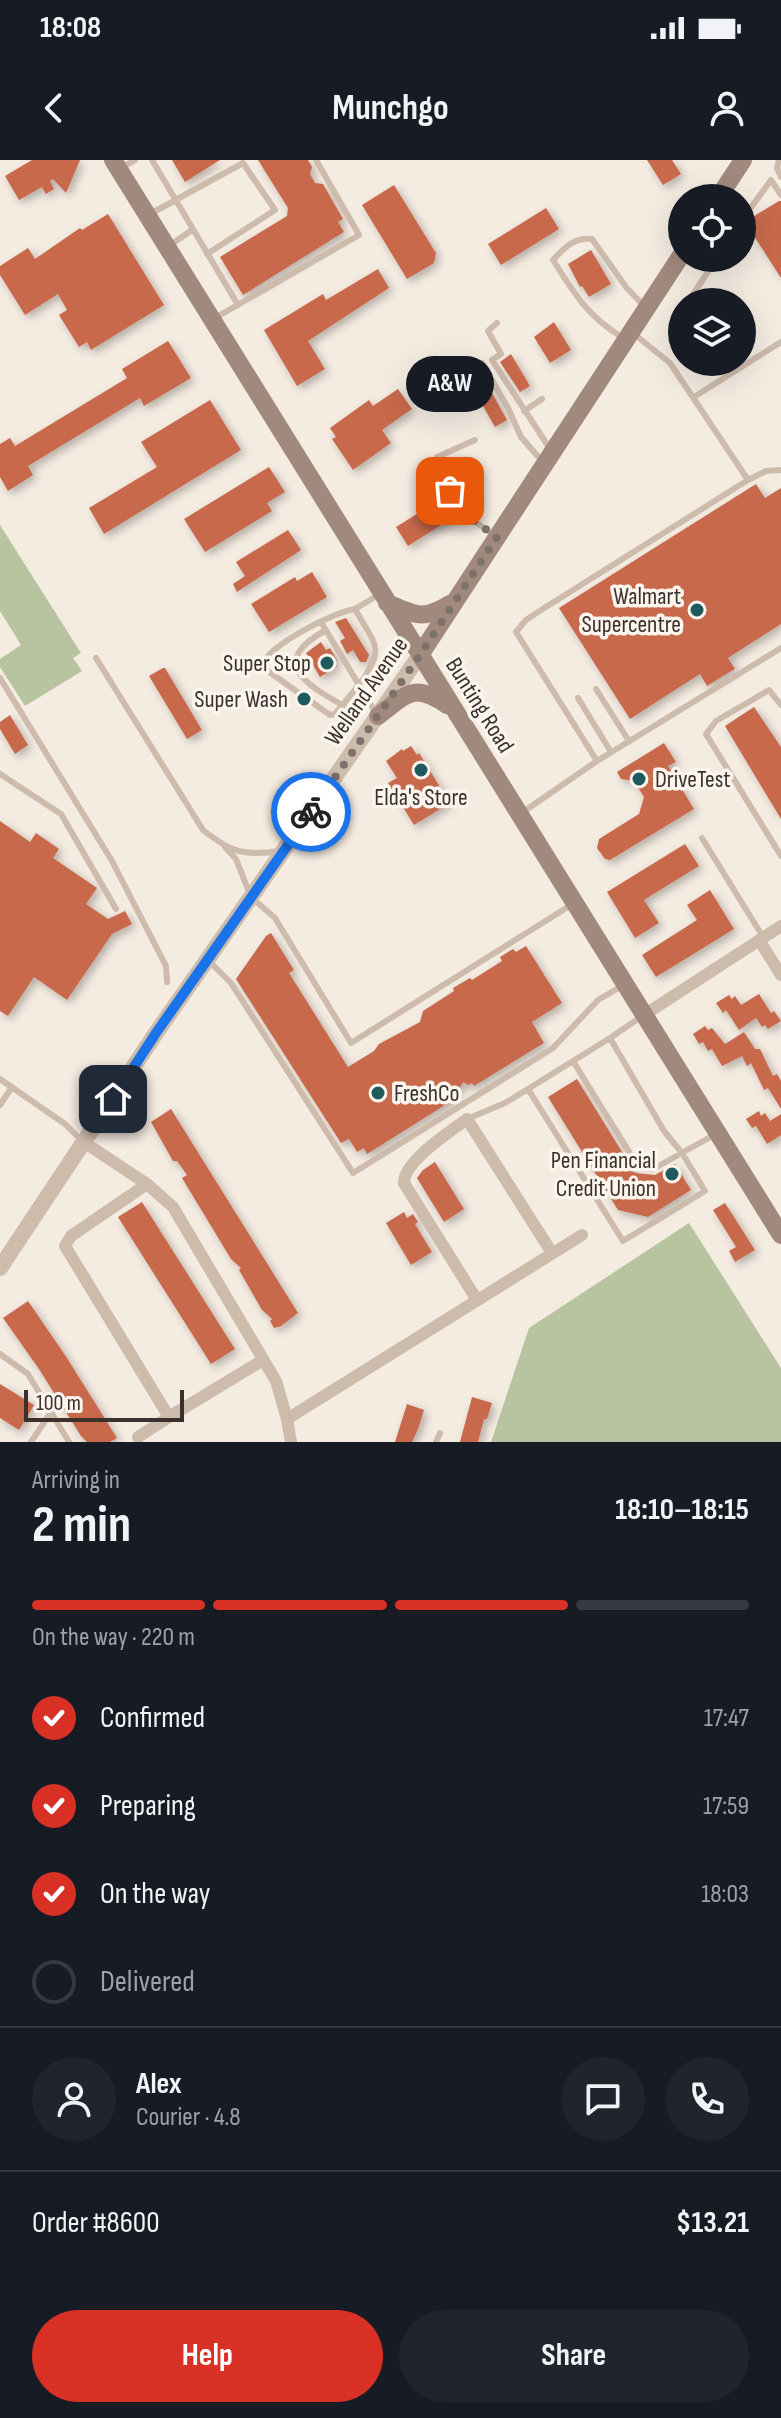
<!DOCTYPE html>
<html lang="en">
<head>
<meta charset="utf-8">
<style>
	body { margin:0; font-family:"Sofia Sans Condensed",sans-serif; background:#20242c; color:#f1f3f6; height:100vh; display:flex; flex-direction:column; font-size:30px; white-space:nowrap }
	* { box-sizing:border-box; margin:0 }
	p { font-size:26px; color:#9ea1a6 }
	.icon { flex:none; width:44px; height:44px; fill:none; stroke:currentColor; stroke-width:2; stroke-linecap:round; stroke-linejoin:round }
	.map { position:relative; height:1282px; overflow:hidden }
	.sheet { display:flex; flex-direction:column; background:#171b24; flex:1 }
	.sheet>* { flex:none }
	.buttons { position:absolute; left:668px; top:24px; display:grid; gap:16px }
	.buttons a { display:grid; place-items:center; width:88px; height:88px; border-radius:50%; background:#171b24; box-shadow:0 8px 32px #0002; font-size:40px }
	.scale { position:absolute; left:24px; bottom:20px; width:160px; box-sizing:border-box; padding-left:8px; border:4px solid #3b302b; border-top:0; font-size:22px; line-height:28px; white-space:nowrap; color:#3b302b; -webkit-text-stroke:6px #fbf5ee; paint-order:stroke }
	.pin { position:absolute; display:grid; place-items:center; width:68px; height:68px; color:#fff; margin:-34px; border-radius:16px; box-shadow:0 4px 12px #0006 }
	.courier { position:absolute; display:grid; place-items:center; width:80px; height:80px; margin:-40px; border:6px solid #1a73e8; border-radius:50%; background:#fff; color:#222; box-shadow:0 2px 10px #0007 }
	.bubble { position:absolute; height:56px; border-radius:28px; background:#171b24; box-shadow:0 8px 32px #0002; font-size:26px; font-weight:700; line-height:56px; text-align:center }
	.summary em { font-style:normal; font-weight:700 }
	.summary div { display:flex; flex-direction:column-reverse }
	.summary { display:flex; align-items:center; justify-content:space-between; height:136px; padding:0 32px }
	h1 { font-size:52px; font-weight:700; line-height:60px }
	.bar { display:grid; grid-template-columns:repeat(4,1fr); gap:12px 8px; align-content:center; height:96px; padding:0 32px }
	.bar i { height:10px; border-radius:6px; background:#363941 }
	.bar .current { background:#d93025 }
	.bar p { grid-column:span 4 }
	.line { display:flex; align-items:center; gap:20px; padding:0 32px; border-top:2px solid #363941 }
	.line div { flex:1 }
	.round { display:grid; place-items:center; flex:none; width:84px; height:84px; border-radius:42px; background:#20242c }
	ol { padding:0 32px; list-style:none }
	li { display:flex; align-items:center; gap:24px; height:88px }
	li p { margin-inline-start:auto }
	li .icon { padding:8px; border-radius:50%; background:#d93025; color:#fff; stroke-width:4 }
	li:last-child { color:#9ea1a6 }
	li i { width:44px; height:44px; border:4px solid #363941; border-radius:50% }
	.cta { display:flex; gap:16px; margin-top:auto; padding:16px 32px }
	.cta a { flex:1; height:92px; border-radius:48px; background:#d93025; color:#fff; font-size:32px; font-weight:700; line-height:92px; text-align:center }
	.cta a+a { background:#20242c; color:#f1f3f6 }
	.status { display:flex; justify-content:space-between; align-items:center; height:56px; padding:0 40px; background:#171b24; direction:ltr }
	.status svg { height:22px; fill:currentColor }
	header { display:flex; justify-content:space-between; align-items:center; height:104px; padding:0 32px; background:#171b24; font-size:36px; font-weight:700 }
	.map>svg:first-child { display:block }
	.green { fill:#b8c4a0 }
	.building { fill:#c8694b; filter:url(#shadow) }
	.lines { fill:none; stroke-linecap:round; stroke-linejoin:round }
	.service { stroke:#cdbbac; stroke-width:6 }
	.minor { stroke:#cdbbac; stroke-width:12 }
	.tertiary { stroke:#cdbbac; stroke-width:16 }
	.secondary { stroke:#a18a7d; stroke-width:18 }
	.done { stroke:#7c716b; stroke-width:8; stroke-dasharray:0 14.4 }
	.route { stroke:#1a73e8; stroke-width:10 }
	.poi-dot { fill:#1f5a5e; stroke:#fbf5ee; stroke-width:3 }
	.labels { text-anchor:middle; stroke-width:7; stroke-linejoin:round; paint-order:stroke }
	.poi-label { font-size:24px; fill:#3b302b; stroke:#fbf5ee; text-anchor:end }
	.street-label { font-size:24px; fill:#3b302b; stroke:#fbf5ee }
</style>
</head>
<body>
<div class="status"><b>18:08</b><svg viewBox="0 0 49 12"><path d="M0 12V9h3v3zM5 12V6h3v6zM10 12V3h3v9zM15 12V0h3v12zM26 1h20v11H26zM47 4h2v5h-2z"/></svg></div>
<header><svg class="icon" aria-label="back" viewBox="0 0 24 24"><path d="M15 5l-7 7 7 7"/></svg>Munchgo<svg class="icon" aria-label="person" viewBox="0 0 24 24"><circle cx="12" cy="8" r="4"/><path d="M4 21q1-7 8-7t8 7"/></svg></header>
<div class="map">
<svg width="781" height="1282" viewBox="0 0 781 1282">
	<defs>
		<filter id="shadow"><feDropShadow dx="3.5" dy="3.5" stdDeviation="4" flood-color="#0004"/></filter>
	</defs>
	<rect width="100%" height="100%" fill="#f4ebe1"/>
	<!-- green -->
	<path class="green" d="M0,365L81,493L73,498L82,511L25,546L0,507V499L21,485L0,451Z
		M689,1063L781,1208V1282H491L529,1168Z"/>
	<!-- building -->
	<path class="building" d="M32,0H80L66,33L53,19L50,21L54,29L46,34L42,27L19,40L5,16Z
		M172,0H220L185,22Z
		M258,0H308L312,7L310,14L315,23L323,24L343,59L338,62L344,72L243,135L220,97L287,56L288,48Z
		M647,0H672L681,14L663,25Z
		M394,25L436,93L434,103L407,119L362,45Z
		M779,41H781V118L747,65L751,58Z
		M546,48L559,69L501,105L488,84Z
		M108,54L164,145L91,190L87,182L79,187L59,155L67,150L58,134L25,155L0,115V106L28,88L35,99L80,68L82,70Z
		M591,90L611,124L589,137L582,126L580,127L568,104Z
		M378,109L389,128L308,181L325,209L297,226L264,170L323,134L326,140Z
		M554,162L571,190L550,203L534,177Z
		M168,181L191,218L144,246L140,238L28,306L33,315L8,331L0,317V284L10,278L15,286L127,218L122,209Z
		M511,194L530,226L520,232L500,202Z
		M482,215L507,260L495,267L470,223Z
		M398,229L412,249L382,270L391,283L353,310L332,279L336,277L330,268L369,240L373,246Z
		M210,240L241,290L104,374L89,348L157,307L141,282Z
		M269,307L285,332L267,343L272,351L205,392L184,359Z
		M457,309L475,337L464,344L447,315Z
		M756,324L765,338L781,328V464L728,498L735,509L723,516L707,526L700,514L630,559L559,448Z
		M446,336L454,350L451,352L454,357L408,386L396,367Z
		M288,370L301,390L237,432L233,424L245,416L236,402Z
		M312,412L327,437L269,472L251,444L295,417L297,421Z
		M346,458L369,495L366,502H360L353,490L347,494L340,481L345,478L335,462Z
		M321,482L326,490L330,488L337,500L334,502L337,507L320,517L306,493Z
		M163,508H165L202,570L187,579L149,516Z
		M754,547L781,587V659L725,566Z
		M10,555L28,585L15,594L0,569V562Z
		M664,583L676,602L668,606L694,649L610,700L605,699L597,688L599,679L639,654L644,637L634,621L621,619L617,612Z
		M411,586L417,595L419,593L450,643L414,665L388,623L397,618L386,601L402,589L403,591Z
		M0,661L30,682L36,673L59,689L53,698L97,728L86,744L108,759L125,751L132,764L112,774L67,840L34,817L8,856L0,851Z
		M685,684L699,706L644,740L659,763L635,778L607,732Z
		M710,730L734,769L656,817L642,795L697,760L687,745Z
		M271,773L294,810L289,813L348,907L374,891L379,884L420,862L423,851L454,831L453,828L470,818L472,820L502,801L500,797L513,789L516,792L526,786L562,843L532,862L544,883L474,926L472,923L468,925L463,922L453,940L367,994L364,988L357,992L349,979L341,983L236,819L266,776Z
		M759,834L771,853L774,851L781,861L768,869L765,865L762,867L756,858L739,870L726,850L723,853L716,843L729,835L732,839L735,836L741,845Z
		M705,866L708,870L712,868L725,884L744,872L755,889H760L773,916L777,914L781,921V949L768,928L764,930L751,903L747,906L742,896L722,906L712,889L708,891L703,882L699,884L693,874Z
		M577,919L635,1013L655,1015L675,1004L691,1030L648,1057L618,1050L548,937Z
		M171,949L298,1153L281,1166L274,1168L270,1161L272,1159L262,1150L239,1110L241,1108L231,1099L182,1018L187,1015L177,1001H173L151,962Z
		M759,951L761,956L765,953L770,961L781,954V975L767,984L756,966L752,968L746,959Z
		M435,1002L464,1049L444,1062L417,1018L423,1010Z
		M142,1042L235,1189L211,1204L118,1057Z
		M725,1043L755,1090L735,1102L729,1091L736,1087L713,1050Z
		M404,1052L407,1058L413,1054L418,1062L415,1064L432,1092L411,1105L386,1063Z
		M28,1141L67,1198L117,1278L110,1282H87L81,1276L39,1209L3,1158Z
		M0,1224L34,1245L19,1270L0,1258Z
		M472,1237L492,1243L487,1259H484L478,1282H460Z
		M407,1244L424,1250L418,1269L412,1282H395Z"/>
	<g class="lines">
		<!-- service -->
		<path class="service" d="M152,0L238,145
			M779,0L777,8L781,17
			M121,8L135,0
			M150,54L243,3L275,50L207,94
			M742,60L771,20L781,35
			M169,86L192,70
			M688,142L717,98
			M215,158L359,75L316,0
			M677,159L682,151
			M497,163L488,171L501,194L492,200L550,289
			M634,174L670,203L748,320L766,311L781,310
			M625,179C589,158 575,135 553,100C564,88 574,77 592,79L626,127L644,146
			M482,203L508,248L521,277L542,301
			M694,237L781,182
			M524,251L542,239
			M475,280L437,297L436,308L463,353L495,376
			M321,462L359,525L335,554L330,555L275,516L267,510L264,503C269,485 336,451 355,449
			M326,470C268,502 305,524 344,546
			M96,498L203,670C232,693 244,696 280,691
			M0,518L112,701L166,806L167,822
			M596,529L629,581
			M578,538L611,592
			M781,545L769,530L716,561L706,574L781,696
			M376,553L359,525C386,487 376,487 355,449L380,434
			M597,601L781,488
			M0,614L61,654L116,749
			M523,652L597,601L516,472L526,460L538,452L748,320
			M702,678L763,777
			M225,687L236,699L251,737L275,758L351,883L571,745
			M208,800L231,823L353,1013L553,888L598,840L622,826
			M610,878L664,971L682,993L705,1031L623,1081L528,929Z
			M610,878L641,857
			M573,901L639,1008L653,1009L716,974
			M0,919L65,964L82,981
			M0,945L12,927
			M467,959L505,943L528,929
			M0,1194L28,1214L69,1282
			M31,1282L51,1252
			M436,1282L440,1273"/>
		<!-- minor -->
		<path class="minor" d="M759,780L781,815
			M644,855L781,766
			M85,983L147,1024L173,1047L276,1221L287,1259L291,1282
			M147,1024L71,1076L65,1086L169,1257L263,1200
			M477,1140L404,1023C404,1001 450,972 467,959L552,1093
			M287,1259L582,1075
			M138,1277L169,1257"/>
		<!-- tertiary -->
		<path class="tertiary" d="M0,1108L156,873L420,495"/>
		<!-- secondary -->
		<path class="secondary" d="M113,0L781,1075
			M718,38L743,0
			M387,443C416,455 422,461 450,444
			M420,495L682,94
			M378,556C407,534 413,522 447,545"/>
	</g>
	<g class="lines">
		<!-- done -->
		<path class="done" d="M311,652L420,495L497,377L463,353L450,331"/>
		<!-- route -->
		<path class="route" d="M113,939L156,873L311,652"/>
	</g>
	<!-- markers -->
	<g class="poi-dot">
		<circle cx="697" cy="450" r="8"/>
		<circle cx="327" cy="503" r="8"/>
		<circle cx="304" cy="539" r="8"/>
		<circle cx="421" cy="610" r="8"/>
		<circle cx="639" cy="619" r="8"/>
		<circle cx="378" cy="933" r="8"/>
		<circle cx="672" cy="1014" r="8"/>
	</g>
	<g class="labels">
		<!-- poi labels -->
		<g class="poi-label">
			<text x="681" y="444">Walmart<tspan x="681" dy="28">Supercentre</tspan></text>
			<text x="311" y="511">Super Stop</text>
			<text x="288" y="547">Super Wash</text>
			<text x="655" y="627" text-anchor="start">DriveTest</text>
			<text x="421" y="645" text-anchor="middle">Elda's Store</text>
			<text x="394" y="941" text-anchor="start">FreshCo</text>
			<text x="656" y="1008">Pen Financial<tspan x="656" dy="28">Credit Union</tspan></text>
		</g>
		<!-- street labels -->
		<g class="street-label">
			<text transform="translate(366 531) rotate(-55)" y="8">Welland Avenue</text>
			<text transform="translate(480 545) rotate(58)" y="8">Bunting Road</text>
		</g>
	</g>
</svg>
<div class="buttons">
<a><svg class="icon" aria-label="locate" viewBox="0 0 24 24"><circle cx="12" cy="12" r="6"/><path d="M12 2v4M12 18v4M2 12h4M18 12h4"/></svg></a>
<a><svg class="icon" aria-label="layers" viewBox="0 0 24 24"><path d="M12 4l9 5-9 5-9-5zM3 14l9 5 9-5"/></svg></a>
</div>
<div class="scale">100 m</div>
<div class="pin" style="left:450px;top:331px;background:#ea580c"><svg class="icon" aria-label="bag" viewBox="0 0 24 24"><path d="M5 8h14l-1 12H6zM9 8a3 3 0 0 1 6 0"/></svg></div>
<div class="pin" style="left:113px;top:939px;background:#1f2937"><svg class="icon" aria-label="home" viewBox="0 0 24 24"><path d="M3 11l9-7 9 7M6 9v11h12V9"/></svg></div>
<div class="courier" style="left:311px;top:652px"><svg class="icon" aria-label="bike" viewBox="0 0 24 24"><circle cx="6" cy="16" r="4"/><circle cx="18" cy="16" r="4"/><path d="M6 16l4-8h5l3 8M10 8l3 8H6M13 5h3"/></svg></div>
<div class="bubble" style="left:406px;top:196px;width:88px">A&amp;W</div>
</div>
<section class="sheet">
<div class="summary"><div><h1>2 min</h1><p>Arriving in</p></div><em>18:10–18:15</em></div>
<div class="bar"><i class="current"></i><i class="current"></i><i class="current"></i><i></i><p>On the way · 220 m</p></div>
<ol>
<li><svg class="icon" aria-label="check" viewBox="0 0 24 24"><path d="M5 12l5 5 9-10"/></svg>Confirmed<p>17:47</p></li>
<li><svg class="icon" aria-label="check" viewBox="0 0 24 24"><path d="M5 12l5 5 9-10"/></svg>Preparing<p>17:59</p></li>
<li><svg class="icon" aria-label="check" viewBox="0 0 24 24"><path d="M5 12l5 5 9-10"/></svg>On the way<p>18:03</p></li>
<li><i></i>Delivered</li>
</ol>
<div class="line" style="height:144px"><a class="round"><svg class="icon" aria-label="person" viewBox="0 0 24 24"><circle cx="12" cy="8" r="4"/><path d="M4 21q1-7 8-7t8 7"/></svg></a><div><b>Alex</b><p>Courier · 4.8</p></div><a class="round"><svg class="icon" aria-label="chat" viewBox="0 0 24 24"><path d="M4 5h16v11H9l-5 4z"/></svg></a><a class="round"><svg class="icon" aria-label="phone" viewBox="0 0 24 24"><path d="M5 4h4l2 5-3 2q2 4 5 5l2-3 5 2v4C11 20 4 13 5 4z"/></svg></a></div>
<div class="line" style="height:104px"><div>Order #8600</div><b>$13.21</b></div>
<div class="cta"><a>Help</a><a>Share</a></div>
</section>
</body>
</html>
